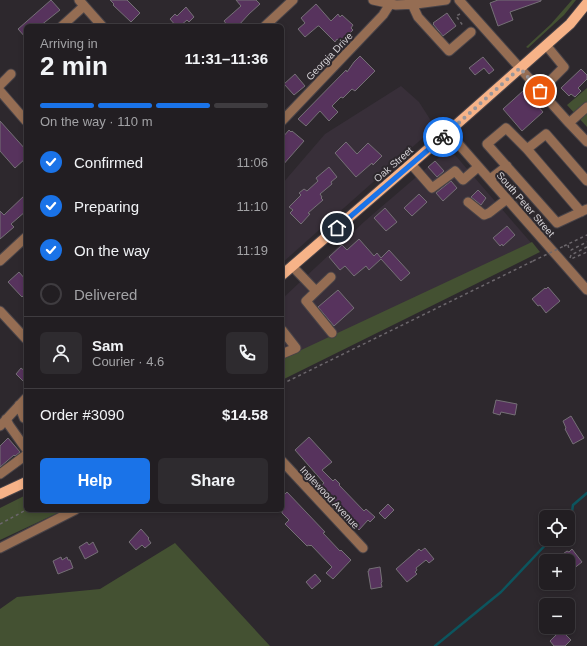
<!DOCTYPE html>
<html lang="en">
<head>
<meta charset="utf-8">
<style>
	body { margin:0; font-family:Arial,sans-serif; background:#2e2b2f; color:#f1f3f6; height:100vh; display:flex; flex-direction:column; font-size:15px; white-space:nowrap }
	* { box-sizing:border-box; margin:0 }
	p { font-size:13px; color:#a2a2a5 }
	.icon { flex:none; width:22px; height:22px; fill:none; stroke:currentColor; stroke-width:2; stroke-linecap:round; stroke-linejoin:round }
	.map { position:relative; flex:1; overflow:hidden }
	.side { position:absolute; left:24px; top:24px; width:260px; height:488px; display:flex; flex-direction:column; background:#221e22; border-radius:6px; box-shadow:0 2px 6px #0003,0 0 0 1px #3f3c40 }
	.side>* { flex:none }
	.fabs { position:absolute; left:539px; top:510px; display:grid; gap:8px }
	.fabs a { display:grid; place-items:center; width:36px; height:36px; border-radius:6px; background:#221e22; box-shadow:0 2px 6px #0003,0 0 0 1px #3f3c40; font-size:20px }
	.pin { position:absolute; display:grid; place-items:center; width:34px; height:34px; color:#fff; margin:-17px; border:2px solid #fff; border-radius:50%; box-shadow:0 1px 4px #0007 }
	.courier { position:absolute; display:grid; place-items:center; width:40px; height:40px; margin:-20px; border:3px solid #1a73e8; border-radius:50%; background:#fff; color:#222; box-shadow:0 1px 5px #0007 }
	.summary em { font-style:normal; font-weight:700 }
	.summary div { display:flex; flex-direction:column-reverse }
	.summary { display:flex; align-items:center; justify-content:space-between; height:68px; padding:0 16px }
	h1 { font-size:26px; font-weight:700; line-height:30px }
	.bar { display:grid; grid-template-columns:repeat(4,1fr); gap:6px 4px; align-content:center; height:48px; padding:0 16px }
	.bar i { height:5px; border-radius:3px; background:#3f3c40 }
	.bar .selected { background:#1a73e8 }
	.bar p { grid-column:span 4 }
	.line { display:flex; align-items:center; gap:10px; padding:0 16px; border-top:1px solid #3f3c40 }
	.line div { flex:1 }
	.round { display:grid; place-items:center; flex:none; width:42px; height:42px; border-radius:6px; background:#2e2b2f }
	ol { padding:0 16px; list-style:none }
	li { display:flex; align-items:center; gap:12px; height:44px }
	li p { margin-inline-start:auto }
	li .icon { padding:4px; border-radius:50%; background:#1a73e8; color:#fff; stroke-width:4 }
	li:last-child { color:#a2a2a5 }
	li i { width:22px; height:22px; border:2px solid #3f3c40; border-radius:50% }
	.primary-button { display:flex; gap:8px; margin-top:auto; padding:8px 16px }
	.primary-button a { flex:1; height:46px; border-radius:6px; background:#1a73e8; color:#fff; font-size:16px; font-weight:700; line-height:46px; text-align:center }
	.primary-button a+a { background:#2e2b2f; color:#f1f3f6 }
	.map>svg:first-child { display:block }
	.built { fill:#382f39 }
	.green { fill:#445132 }
	.lines { fill:none; stroke-linecap:round; stroke-linejoin:round }
	.stream { stroke:#0c555e; stroke-width:2.5 }
	.building { fill:#57335d; stroke:#757076 }
	.minor-casing { stroke:#484348; stroke-width:11 }
	.major-casing { stroke:#484348; stroke-width:12 }
	.path { stroke:#6c676c; stroke-width:1.5; stroke-dasharray:3 3; stroke-linecap:butt }
	.minor { stroke:#956d53; stroke-width:9 }
	.major { stroke:#f7b388; stroke-width:10 }
	.path-bridge { stroke:#6c676c; stroke-width:1.5; stroke-dasharray:3 3; stroke-linecap:butt }
	.done { stroke:#9a969a; stroke-width:4; stroke-dasharray:0 7.2 }
	.route { stroke:#1a73e8; stroke-width:5 }
	.labels { text-anchor:middle; stroke-width:4; stroke-linejoin:round; paint-order:stroke }
	.street-label { font-size:10px; fill:#d4d1d5; stroke:#2d282d }
</style>
</head>
<body>
<div class="map">
<svg width="587" height="646" viewBox="0 0 587 646">
	<rect width="100%" height="100%" fill="#2d282d"/>
	<!-- built -->
	<path class="built" d="M401,86L419,102L435,127L282,263V184L325,134Z
		M443,154L455,155L533,245L282,373V299L365,221Z"/>
	<!-- green -->
	<path class="green" d="M572,0H576L564,15L528,48L526,47L551,24Z
		M587,88V127L567,105Z
		M532,242L540,252L282,380V359Z
		M26,495V510H64L0,540V508Z
		M175,543L270,646H0V609L17,597L100,589Z"/>
	<g class="lines">
		<!-- stream -->
		<path class="stream" d="M568,520L571,518L573,505L587,493
			M435,646L501,592L551,539"/>
	</g>
	<!-- building -->
	<path class="building" d="M51,0L60,10L40,26H26V38L18,29Z
		M110,0H127L140,13L131,22L113,5L114,4Z
		M236,0H256L260,4L249,14L238,26H228L224,21L241,6Z
		M498,0H541V1L510,12L513,20L498,26L490,3Z
		M316,4L331,21L338,14L340,17L342,15L353,25L351,28L353,30L341,42L337,39L335,42L319,26H318L305,37L298,29L305,23L301,18Z
		M186,7L194,17L189,22L187,20L180,26H176L170,19L175,14L177,16Z
		M447,13L456,26L443,36L433,24H434L433,23Z
		M360,56L375,71L355,91L352,89L343,98L341,97L332,106L338,112L329,121L320,111L306,126L298,119L346,70L347,72L354,62Z
		M483,57L494,70L489,74L484,68L475,75L469,68Z
		M581,69L587,75V79L578,88L581,91L575,97L571,94L569,96L561,88Z
		M295,74L305,86L294,95L284,84Z
		M524,90L543,112L522,131L503,109Z
		M0,121L26,150V158L15,168L0,151Z
		M289,130L291,132L292,131L304,141L282,166V138Z
		M346,142L357,154L368,143L382,156L373,165L372,163L356,177L335,153Z
		M435,161L444,171L437,177L428,167Z
		M329,167L337,177L331,182L332,184L320,194L322,197L321,198L323,200L308,213L310,214L301,224L290,213L293,210L289,207L301,195L299,193L304,189L307,191L318,181L316,178Z
		M451,181L457,188L443,201L436,193Z
		M478,190L486,198L481,205L471,197Z
		M26,194V211L11,224L14,227L0,239V211L4,215Z
		M419,194L427,202L412,216L404,208Z
		M385,208L397,222L386,231L374,218Z
		M507,226L515,235L503,246L502,244L500,246L493,238Z
		M359,239L374,256L377,253L381,258L389,250L410,273L401,281L381,259L369,270L366,266L354,276L345,266L340,270L329,257L342,245L347,250Z
		M19,272L26,280V293L22,297L8,282Z
		M548,287L560,301L546,313L540,305L538,306L532,299L545,288L546,289Z
		M338,290L354,308L334,326L318,307Z
		M21,368L26,372V384L16,374Z
		M496,400L517,404L515,415L501,412L500,415L493,413Z
		M571,416L584,438L573,444L565,429L566,428L563,421Z
		M309,437L332,462L322,470L333,481L335,479L340,484L339,485L364,511L366,509L375,517L370,522L368,520L359,530L317,489L324,483L295,450Z
		M8,438L20,452L15,456L14,455L0,467V446Z
		M287,492L325,532L323,533L340,551L341,550L351,560L333,579L326,573L332,567L311,545L310,546L309,545L307,546L285,524L289,520L282,513V497Z
		M388,504L394,510L385,519L379,513Z
		M141,529L149,538L148,539L151,543L145,548L142,545L136,550L129,542Z
		M87,542L89,545L93,542L98,552L85,559L79,547Z
		M425,548L434,559L429,563L426,560L416,568L417,570L415,572L417,574L407,582L396,569L419,549L421,551Z
		M572,549L582,562L568,573V561H564L560,556L567,551L569,552Z
		M61,557L62,560L67,557L68,560H70L73,568L58,574L53,561Z
		M380,567L382,582L381,583L382,587L371,589L368,571H369V569Z
		M315,574L321,581L312,589L306,582Z
		M561,630L571,640L565,646H554L550,641Z"/>
	<g class="lines">
		<!-- minor casing -->
		<g class="minor-casing">
			<path id="minor" d="M79,0L102,26
				M373,0L396,5L416,4L446,0
				M459,0L569,123L587,142
				M412,4L418,17L449,51L471,32
				M62,26L84,6
				M265,26L293,0
				M0,85L11,74
				M0,91L26,121
				M540,91L564,67L546,45
				M282,121L383,15L390,4
				M569,123L587,107
				M448,132L587,290
				M527,149L581,212
				M411,164L432,188L455,171L463,180L478,167
				M490,179L507,166
				M587,181L546,134L527,149L506,128L487,144L557,223L587,209
				M468,202L484,215L489,213L507,199
				M0,261L26,237
				M292,266L316,291
				M331,277L306,301L332,333
				M0,311L26,339
				M282,330L296,348L282,354
				M19,405L24,418L26,419
				M6,419L9,425L26,449
				M0,426L26,398
				M282,461L363,548
				M0,474L26,455
				M0,548L75,510"/>
		</g>
		<!-- major casing -->
		<g class="major-casing">
			<path id="major" d="M282,275L448,132L570,24L587,3
				M0,494L26,482"/>
		</g>
		<!-- path -->
		<path class="path" d="M460,14L456,16L464,27
			M568,245L569,249L571,250L587,242
			M564,246L587,235
			M587,247L571,255L570,258L571,259L587,252
			M282,384L533,261
			M0,524L26,510"/>
		<!-- minor -->
		<use href="#minor" class="minor"/>
		<!-- major -->
		<use href="#major" class="major"/>
		<!-- path-bridge -->
		<path class="path-bridge" d="M533,261L564,246"/>
	</g>
	<g class="lines">
		<!-- done -->
		<path class="done" d="M443,137L520,68L540,91"/>
		<!-- route -->
		<path class="route" d="M337,228L443,137"/>
	</g>
	<g class="labels">
		<!-- street labels -->
		<g class="street-label">
			<text transform="translate(329 56) rotate(-46)" y="4">Georgia Drive</text>
			<text transform="translate(393 164) rotate(-41)" y="4">Oak Street</text>
			<text transform="translate(526 204) rotate(49)" y="4">South Peter Street</text>
			<text transform="translate(330 497) rotate(47)" y="4">Inglewood Avenue</text>
		</g>
	</g>
</svg>
<div class="fabs">
<a><svg class="icon" aria-label="locate" viewBox="0 0 24 24"><circle cx="12" cy="12" r="6"/><path d="M12 2v4M12 18v4M2 12h4M18 12h4"/></svg></a>
<a>+</a>
<a>−</a>
</div>
<div class="pin" style="left:540px;top:91px;background:#ea580c"><svg class="icon" aria-label="bag" viewBox="0 0 24 24"><path d="M5 8h14l-1 12H6zM9 8a3 3 0 0 1 6 0"/></svg></div>
<div class="pin" style="left:337px;top:228px;background:#1f2937"><svg class="icon" aria-label="home" viewBox="0 0 24 24"><path d="M3 11l9-7 9 7M6 9v11h12V9"/></svg></div>
<div class="courier" style="left:443px;top:137px"><svg class="icon" aria-label="bike" viewBox="0 0 24 24"><circle cx="6" cy="16" r="4"/><circle cx="18" cy="16" r="4"/><path d="M6 16l4-8h5l3 8M10 8l3 8H6M13 5h3"/></svg></div>
<section class="side">
<div class="summary"><div><h1>2 min</h1><p>Arriving in</p></div><em>11:31–11:36</em></div>
<div class="bar"><i class="selected"></i><i class="selected"></i><i class="selected"></i><i></i><p>On the way · 110 m</p></div>
<ol>
<li><svg class="icon" aria-label="check" viewBox="0 0 24 24"><path d="M5 12l5 5 9-10"/></svg>Confirmed<p>11:06</p></li>
<li><svg class="icon" aria-label="check" viewBox="0 0 24 24"><path d="M5 12l5 5 9-10"/></svg>Preparing<p>11:10</p></li>
<li><svg class="icon" aria-label="check" viewBox="0 0 24 24"><path d="M5 12l5 5 9-10"/></svg>On the way<p>11:19</p></li>
<li><i></i>Delivered</li>
</ol>
<div class="line" style="height:72px"><a class="round"><svg class="icon" aria-label="person" viewBox="0 0 24 24"><circle cx="12" cy="8" r="4"/><path d="M4 21q1-7 8-7t8 7"/></svg></a><div><b>Sam</b><p>Courier · 4.6</p></div><a class="round"><svg class="icon" aria-label="phone" viewBox="0 0 24 24"><path d="M5 4h4l2 5-3 2q2 4 5 5l2-3 5 2v4C11 20 4 13 5 4z"/></svg></a></div>
<div class="line" style="height:52px"><div>Order #3090</div><b>$14.58</b></div>
<div class="primary-button"><a>Help</a><a>Share</a></div>
</section>
</div>
</body>
</html>
